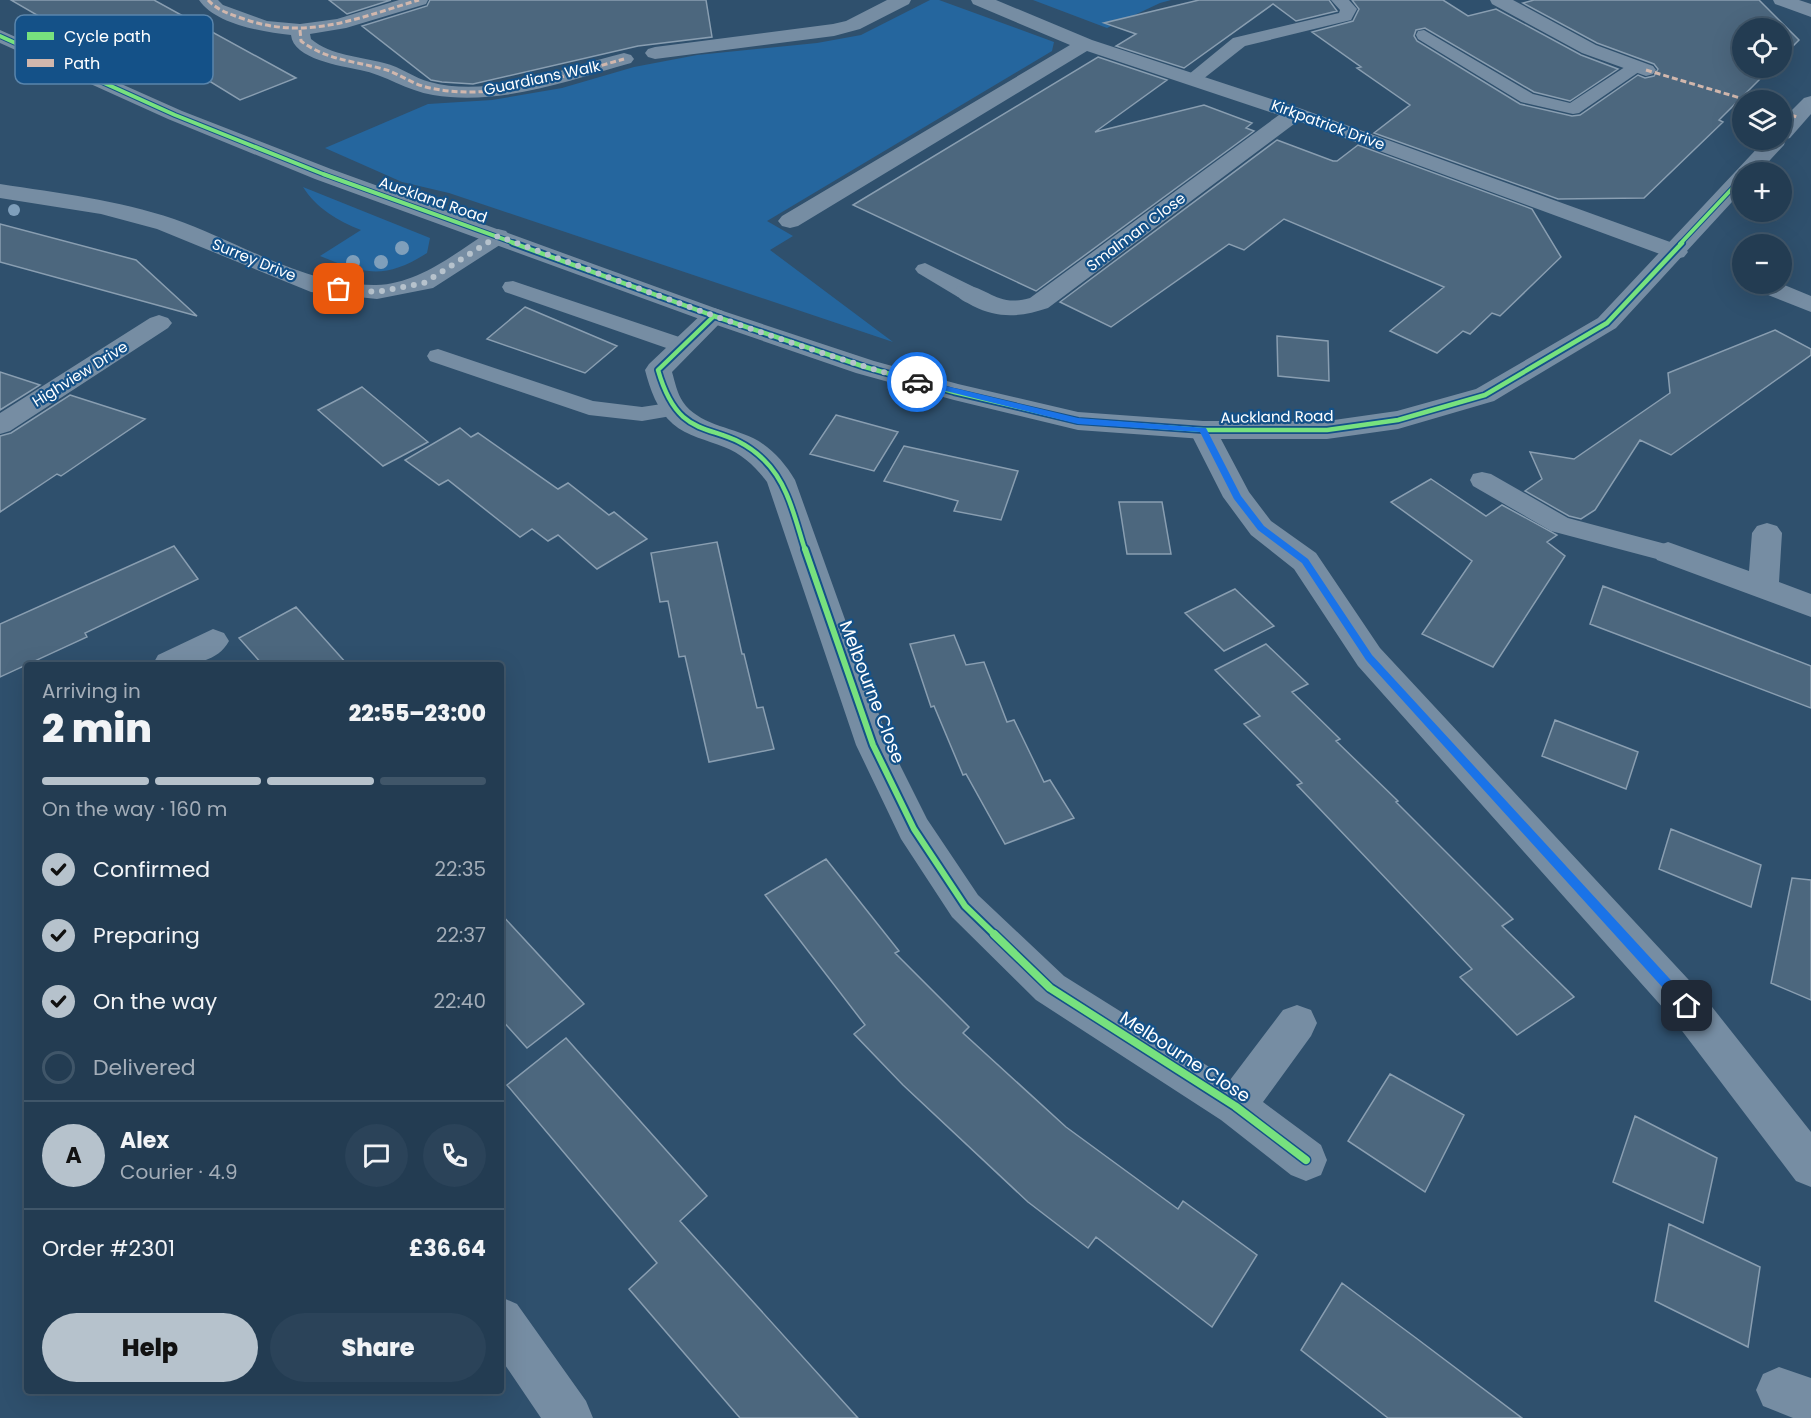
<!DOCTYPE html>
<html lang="en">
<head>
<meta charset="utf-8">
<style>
	body { margin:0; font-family:Poppins,sans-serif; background:#2b4359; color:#f1f3f6; height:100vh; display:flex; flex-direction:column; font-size:22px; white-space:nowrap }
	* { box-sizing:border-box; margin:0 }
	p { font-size:20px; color:#a3adb8 }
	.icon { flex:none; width:33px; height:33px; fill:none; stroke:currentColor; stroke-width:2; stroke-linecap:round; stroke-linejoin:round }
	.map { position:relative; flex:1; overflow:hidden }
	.drawer { position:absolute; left:24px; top:662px; width:480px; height:732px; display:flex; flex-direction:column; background:#233c52; border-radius:6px; box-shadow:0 6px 24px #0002,0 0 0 2px #405669 }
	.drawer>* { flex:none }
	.buttons { position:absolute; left:1732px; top:18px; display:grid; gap:12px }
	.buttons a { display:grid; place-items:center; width:60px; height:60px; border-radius:50%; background:#233c52; box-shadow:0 6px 24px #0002,0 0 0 2px #405669; font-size:30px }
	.pin { position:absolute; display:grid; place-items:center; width:51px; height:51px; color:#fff; margin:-26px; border-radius:12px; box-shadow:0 3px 9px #0006 }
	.courier { position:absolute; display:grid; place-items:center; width:60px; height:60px; margin:-30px; border:4px solid #1a73e8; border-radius:50%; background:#fff; color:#222; box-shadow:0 2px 8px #0007 }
	.head em { font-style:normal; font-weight:800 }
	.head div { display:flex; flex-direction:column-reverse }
	.head { display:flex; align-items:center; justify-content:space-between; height:102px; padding:0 18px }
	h1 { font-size:39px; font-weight:800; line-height:45px }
	.bar { display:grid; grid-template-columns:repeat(4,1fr); gap:9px 6px; align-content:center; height:72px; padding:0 18px }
	.bar i { height:8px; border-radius:4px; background:#405669 }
	.bar .current { background:#b6c2cc }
	.bar p { grid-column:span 4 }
	.line { display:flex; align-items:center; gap:15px; padding:0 18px; border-top:2px solid #405669 }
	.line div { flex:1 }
	.round { display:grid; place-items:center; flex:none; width:63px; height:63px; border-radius:32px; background:#2b4359 }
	ol { padding:0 18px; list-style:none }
	li { display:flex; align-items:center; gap:18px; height:66px }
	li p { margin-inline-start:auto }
	li .icon { padding:6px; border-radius:50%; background:#b6c2cc; color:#111; stroke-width:4 }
	li:last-child { color:#a3adb8 }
	li i { width:33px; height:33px; border:3px solid #405669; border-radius:50% }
	.button { display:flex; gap:12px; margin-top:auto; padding:12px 18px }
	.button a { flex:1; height:69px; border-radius:36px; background:#b6c2cc; color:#111; font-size:24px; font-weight:800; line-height:69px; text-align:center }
	.button a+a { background:#2b4359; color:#f1f3f6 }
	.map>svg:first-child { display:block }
	.green { fill:#25669e }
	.building { fill:#4c677e; stroke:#899eb1; stroke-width:1.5 }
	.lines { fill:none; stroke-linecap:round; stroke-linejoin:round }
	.service { fill:#768da3; fill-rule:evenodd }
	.minor { fill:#768da3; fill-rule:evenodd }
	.tertiary { fill:#768da3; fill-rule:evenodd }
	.quiet { stroke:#d1b7ad; stroke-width:3; stroke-dasharray:6 3; stroke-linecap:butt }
	.cycleway-far3-casing { stroke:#145188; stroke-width:6 }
	.cycleway-far2-casing { stroke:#145188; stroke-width:8 }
	.cycleway-far1-casing { stroke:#145188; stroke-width:10 }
	.cycleway-casing { stroke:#145188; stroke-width:11 }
	.cycleway-far3 { stroke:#77e17e; stroke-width:4 }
	.cycleway-far2 { stroke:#77e17e; stroke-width:4.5 }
	.cycleway-far1 { stroke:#77e17e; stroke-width:6 }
	.cycleway { stroke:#77e17e; stroke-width:8 }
	.tree { fill:#7f9fbb }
	.route { fill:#1a73e8 }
	.done { stroke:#b6c2cc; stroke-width:6; stroke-dasharray:0 10.8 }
	.labels { text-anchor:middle; stroke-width:4.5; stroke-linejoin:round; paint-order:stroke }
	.far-street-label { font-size:15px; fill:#fff; stroke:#145188 }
	.street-label { font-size:18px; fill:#fff; stroke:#145188 }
	.key { fill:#145188; stroke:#5a85ac; stroke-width:1.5 }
	.key-label { font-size:16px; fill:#fff }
</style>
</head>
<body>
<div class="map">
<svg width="1811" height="1418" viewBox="0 0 1811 1418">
	<rect width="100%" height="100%" fill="#2f506d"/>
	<!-- green -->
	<path class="green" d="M930,0H939L1054,42L1052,51L767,221L793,236L770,250L893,342L449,193L402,182L325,148L428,104L492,100L562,88L634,67L697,55L817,43L861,35Z
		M1033,0H1171L1160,3L1107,28Z
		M303,187L430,238L427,253C385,280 363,274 320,256L361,230C338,221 316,208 303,187Z"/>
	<!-- building -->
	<path class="building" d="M11,0H154L296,78L240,100L167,55L151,65L106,55Z
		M329,0H391L347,14Z
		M430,0H706L712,37L638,46L473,84L442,82L431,80L362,26L427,6Z
		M1199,0H1329L1337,11L1296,21L1273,4L1184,68L1116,46L1136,34L1104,23Z
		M1352,0H1443L1468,16L1496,9L1581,55L1618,69L1570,101L1534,92L1425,28L1416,30L1414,36L1417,41L1520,104L1572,116L1580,115L1638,75L1645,78L1654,76L1658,69L1654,64L1597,43L1523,3L1534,0H1759L1799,40L1782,57V28H1743V68H1771L1719,120L1723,122L1644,198L1558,199L1374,133L1410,105L1357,68L1361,67L1312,32L1353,21L1359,9Z
		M1098,57L1167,80L1095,132L1204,105L1252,123L1246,128L1254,131L1036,291L853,205Z
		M1277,140L1333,161H1337L1358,145L1532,209L1561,257L1500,316L1492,313L1470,334L1463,331L1437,353L1390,331L1444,287L1284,219L1244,250L1229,244L1111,327L1060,302Z
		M0,224L136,260L197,316L0,262Z
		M525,307L617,346L585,373L487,339Z
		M1775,330L1811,349V355L1671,455L1640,440L1595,510L1581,519L1569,516L1525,491L1542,479L1530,452L1574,459L1670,393L1668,373Z
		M1277,336L1328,341L1329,381L1278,376Z
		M0,372L40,385L0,410Z
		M362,387L428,442L383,466L318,410Z
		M70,395L145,419L61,476L57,474L0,512V436L11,433Z
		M836,415L898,432L874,471L810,454Z
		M460,428L471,437L478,433L558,489L568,483L609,515L614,512L647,539L597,569L558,535L548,541L532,529L520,537L448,480L439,485L405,460Z
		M904,446L1018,471L1001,520L954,511L958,501L884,481Z
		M1431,479L1486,516L1502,505L1557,535L1547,542L1565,556L1493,667L1422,634L1472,561L1391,502Z
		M1119,502H1162L1171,554H1127Z
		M717,542L742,654H744L757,708L763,707L774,749L709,762L685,656L679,657L668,601L660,602L651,553Z
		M174,546L198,579L85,633L87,637L0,677V624Z
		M1603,586L1811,666V708L1590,624Z
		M1235,589L1274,626L1224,651L1185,613Z
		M296,607L347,664H262L239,638Z
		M954,635L966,665L984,662L1007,722L1014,720L1044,782L1050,780L1074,818L1005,844L966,774L963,775L934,706L931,707L910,644Z
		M1266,644L1308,684L1292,692L1340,739L1336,741L1398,801L1396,802L1513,919L1502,926L1574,997L1517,1035L1460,977L1472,969L1297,785L1302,783L1244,724L1260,716L1215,670Z
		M1555,720L1638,752L1626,789L1542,756Z
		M1671,829L1761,865L1751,907L1659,869Z
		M826,859L899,951L895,953L969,1027L963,1033L1066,1127L1178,1209L1183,1201L1257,1255L1212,1327L1096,1237L1088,1248L1028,1202L903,1085L854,1034L865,1025L765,895Z
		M1792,878L1811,880V1000L1771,983Z
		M501,914L584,1004L527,1048L501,1019Z
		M566,1038L707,1196L680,1221L858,1418H740L629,1289L657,1263L507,1085Z
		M1390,1074L1464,1115L1425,1192L1348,1141Z
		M1635,1116L1717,1158L1703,1223L1613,1182Z
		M1669,1224L1760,1267L1748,1347L1655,1301Z
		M1342,1283L1416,1338L1522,1418H1388L1301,1350Z"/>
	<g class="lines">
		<!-- service -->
		<path class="service" d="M1331,0H1349L1357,9L1351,20L1245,46L1198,83H1186L1183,79L1233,38L1339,13L1340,10Z
			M1424,30L1533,94L1570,103L1631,63H1643L1646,67L1579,113L1573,114L1521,102L1418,39L1416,35L1418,31Z
			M925,263L974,287L977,292L974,297L966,298L958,297L918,273L915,269L918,265Z
			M513,281L691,341L694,346L691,351L683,353L675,351L505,292L502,287L505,282Z
			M438,349L593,401L642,407L675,402L683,404L687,409L683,414L642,421L589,415L430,361L427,356L430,351Z
			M1482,472L1491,474L1568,518L1677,547L1681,553L1677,559L1668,562L1551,531L1473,486L1470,480L1473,474Z"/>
		<!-- minor -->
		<path class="minor" d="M199,0H218L223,5L267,21L300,24L337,19L399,0H428L426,4L346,28L310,34L311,39C332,56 358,56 384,63C401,67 414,78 430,82C491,99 566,67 624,53L631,55L634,59L631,63C567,81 500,106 433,95C407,91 386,75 360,70C341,66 293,59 291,35C262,32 215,24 199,0Z
			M887,0H911L909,4L860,29L834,36L655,59L648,57L645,53L648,49L655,47L833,24L846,21Z
			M971,0H996L1092,40L1302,109L1684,247L1688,252L1684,257L1676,259L1668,257L1298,121L1048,308C1021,317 999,319 973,306C966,302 958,299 954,292L957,287C985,280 993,309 1030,298L1279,115L1087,51L798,226L790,228L782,226L778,221L782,216L1070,45L973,4Z
			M1490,0H1513L1596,45L1653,66L1656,70L1653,74L1646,76L1582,53L1492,4Z
			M1773,0H1799L1811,4V17L1775,4Z
			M0,184C58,193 118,200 174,219C240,242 305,286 376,285C419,284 455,253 490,231L498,229L506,231L510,236L506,241L433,288L377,299L311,292L157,229L101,214L0,198Z
			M1750,284H1782L1811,296V312L1753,289Z
			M714,308L723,311L727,316L672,372C675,382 677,393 683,402C698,424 730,427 753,438C771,447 785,463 795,480L890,745L927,819L978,895L1064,976L1230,1080L1283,1010L1297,1005L1311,1010L1317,1023L1311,1036L1263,1102L1321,1145L1327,1160L1321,1175L1306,1181L1291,1175L1221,1120L1036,1000L952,917L901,839L856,745L767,482C755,466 742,454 724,447C707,440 687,436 673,424C657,410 650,389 645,370L649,364L705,311Z
			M159,315L168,318L172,323L168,328L10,431L0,434V413L150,318Z
			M1203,421L1213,424L1249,492L1271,521L1316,553L1380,648L1701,993L1811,1132V1187L1796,1181L1673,1019L1358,666L1294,569L1251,535L1223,497L1189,430L1193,424Z
			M1767,523L1777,526L1782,533L1779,582L1811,594V617L1657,560L1653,553L1657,546L1668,542L1749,571L1752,533L1757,526Z
			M213,629L224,633L229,641C214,668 180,664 153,664L158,655Z
			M501,1297L517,1304L586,1401L593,1418H541L501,1359Z
			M1779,1367L1811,1378V1418H1793L1763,1406L1756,1390L1763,1374Z"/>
		<!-- tertiary -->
		<path class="tertiary" d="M0,30L182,111L331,169L723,311L874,361L958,384L1078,412L1203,421H1327L1397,411L1476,389L1598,318L1765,140H1782V120L1804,98L1811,96V114L1790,138L1786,139L1784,145L1759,172H1743V190L1616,328L1494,401L1398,429L1327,439H1203L1078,430L954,400L856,373L705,321L315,179L168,119L0,43Z"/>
		<!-- quiet -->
		<path class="quiet" d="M208,0C218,11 230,14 244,19C307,41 358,18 419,0
			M300,30L301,41C326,60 354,61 383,69C399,73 413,85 430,88C495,102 562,76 624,59
			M1646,70L1747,100
			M1782,112L1797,117"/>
		<!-- cycleway-far3 casing -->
		<g class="cycleway-far3-casing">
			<path id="cycleway-far3" d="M0,36L175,115L323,174L517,244
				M1680,244L1743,177"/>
		</g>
		<!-- cycleway-far2 casing -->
		<g class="cycleway-far2-casing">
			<path id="cycleway-far2" d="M513,243L714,316L865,367L954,392L1078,421L1203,430H1327L1398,420L1485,395L1607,323L1682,243
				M714,316L658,370C681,450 720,416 764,460C788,483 795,519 805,550"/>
		</g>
		<!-- cycleway-far1 casing -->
		<g class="cycleway-far1-casing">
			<path id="cycleway-far1" d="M805,549L873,745L914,829L965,906L995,935"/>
		</g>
		<!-- cycleway casing -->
		<g class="cycleway-casing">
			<path id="cycleway" d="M994,934L1050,988L1235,1106L1306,1160"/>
		</g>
		<!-- cycleway-far3 -->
		<use href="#cycleway-far3" class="cycleway-far3"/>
		<!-- cycleway-far2 -->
		<use href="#cycleway-far2" class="cycleway-far2"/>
		<!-- cycleway-far1 -->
		<use href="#cycleway-far1" class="cycleway-far1"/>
		<!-- cycleway -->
		<use href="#cycleway" class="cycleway"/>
	</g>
	<!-- trees -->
	<g class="tree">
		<circle cx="14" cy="210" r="6"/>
		<circle cx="402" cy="248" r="7"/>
		<circle cx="353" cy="262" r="7"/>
		<circle cx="381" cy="262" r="7"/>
	</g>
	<!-- route -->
	<path class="route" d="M917,379L1078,418L1206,428L1241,496L1264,526L1308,559L1372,655L1691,1002V1010H1683L1366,660L1302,563L1258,530L1234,499L1200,432L1078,424L914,383V380Z"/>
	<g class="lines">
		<!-- done -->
		<path class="done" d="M339,289L377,292L424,283L498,236C636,287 774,341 917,382"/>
	</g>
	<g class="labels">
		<!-- far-street labels -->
		<g class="far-street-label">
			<text transform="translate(542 78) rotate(-12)" y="5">Guardians Walk</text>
			<text transform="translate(1328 125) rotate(20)" y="5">Kirkpatrick Drive</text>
			<text transform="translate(433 200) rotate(19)" y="5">Auckland Road</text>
			<text transform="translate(1136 232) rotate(-37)" y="5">Smalman Close</text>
			<text transform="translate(254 260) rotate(22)" y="5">Surrey Drive</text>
			<text transform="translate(80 374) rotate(-32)" y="5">Highview Drive</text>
			<text transform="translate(1277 417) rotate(-1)" y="5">Auckland Road</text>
		</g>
		<!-- street labels -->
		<g class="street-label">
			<text transform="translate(872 692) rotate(69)" y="6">Melbourne Close</text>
			<text transform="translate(1185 1057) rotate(33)" y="6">Melbourne Close</text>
		</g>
	</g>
	<!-- legend -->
	<rect x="15" y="15" width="198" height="69" rx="9" class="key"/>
	<rect x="27" y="32" width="27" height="8" fill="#77e17e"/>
	<rect x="27" y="59" width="27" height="8" fill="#d1b7ad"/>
	<g class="key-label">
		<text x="64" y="42">Cycle path</text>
		<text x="64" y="69">Path</text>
	</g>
</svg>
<div class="buttons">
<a><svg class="icon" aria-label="locate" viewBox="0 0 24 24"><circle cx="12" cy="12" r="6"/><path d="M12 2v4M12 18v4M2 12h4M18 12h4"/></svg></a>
<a><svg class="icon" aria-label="layers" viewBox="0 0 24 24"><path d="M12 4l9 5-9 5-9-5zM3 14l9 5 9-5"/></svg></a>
<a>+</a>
<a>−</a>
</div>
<div class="pin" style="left:339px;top:289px;background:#ea580c"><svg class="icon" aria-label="bag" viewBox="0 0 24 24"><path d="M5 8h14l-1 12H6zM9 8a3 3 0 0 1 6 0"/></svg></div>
<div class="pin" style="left:1687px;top:1006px;background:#1f2937"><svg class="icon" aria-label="home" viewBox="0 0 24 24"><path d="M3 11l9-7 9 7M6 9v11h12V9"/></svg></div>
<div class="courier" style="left:917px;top:382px"><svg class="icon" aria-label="car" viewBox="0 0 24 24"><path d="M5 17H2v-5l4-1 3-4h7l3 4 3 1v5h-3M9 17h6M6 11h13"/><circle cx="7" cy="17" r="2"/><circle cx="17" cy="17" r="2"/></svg></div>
<section class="drawer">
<div class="head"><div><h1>2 min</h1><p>Arriving in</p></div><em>22:55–23:00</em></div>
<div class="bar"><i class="current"></i><i class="current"></i><i class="current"></i><i></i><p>On the way · 160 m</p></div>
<ol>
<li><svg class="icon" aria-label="check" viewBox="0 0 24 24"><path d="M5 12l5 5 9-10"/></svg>Confirmed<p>22:35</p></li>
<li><svg class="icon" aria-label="check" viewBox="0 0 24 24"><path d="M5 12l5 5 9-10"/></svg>Preparing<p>22:37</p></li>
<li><svg class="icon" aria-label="check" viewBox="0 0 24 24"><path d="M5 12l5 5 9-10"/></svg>On the way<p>22:40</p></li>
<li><i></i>Delivered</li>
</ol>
<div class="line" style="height:108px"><b class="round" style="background:#b6c2cc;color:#111">A</b><div><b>Alex</b><p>Courier · 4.9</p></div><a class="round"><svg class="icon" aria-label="chat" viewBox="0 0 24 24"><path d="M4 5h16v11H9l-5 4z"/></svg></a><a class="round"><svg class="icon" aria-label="phone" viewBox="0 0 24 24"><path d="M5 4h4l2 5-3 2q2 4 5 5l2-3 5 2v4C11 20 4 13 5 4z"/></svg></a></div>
<div class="line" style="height:78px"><div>Order #2301</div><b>£36.64</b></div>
<div class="button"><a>Help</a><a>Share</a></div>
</section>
</div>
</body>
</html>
